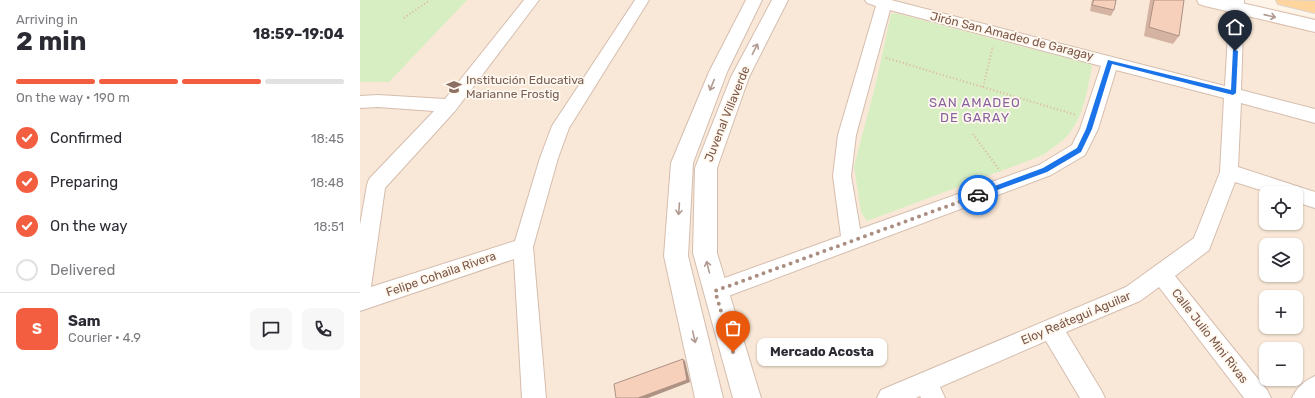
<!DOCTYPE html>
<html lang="en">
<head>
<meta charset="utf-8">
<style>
	body { margin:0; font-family:Rubik,sans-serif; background:#f7f7f7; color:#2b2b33; height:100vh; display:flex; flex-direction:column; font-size:15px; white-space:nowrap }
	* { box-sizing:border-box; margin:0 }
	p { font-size:13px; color:#7c7c81 }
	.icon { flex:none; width:22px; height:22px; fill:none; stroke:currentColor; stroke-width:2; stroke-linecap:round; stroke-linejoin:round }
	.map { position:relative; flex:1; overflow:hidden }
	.details { display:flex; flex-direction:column; background:#fff; width:360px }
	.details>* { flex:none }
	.controls { position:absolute; left:899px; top:186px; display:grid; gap:8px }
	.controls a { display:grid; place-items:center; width:44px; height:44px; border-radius:8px; background:#fff; box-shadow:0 1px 3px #0004; font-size:20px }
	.pin { position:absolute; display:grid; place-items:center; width:34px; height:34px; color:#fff; margin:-41px -17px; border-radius:50% 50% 50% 0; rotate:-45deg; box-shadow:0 0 4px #0007 }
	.pin .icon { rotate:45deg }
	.courier { position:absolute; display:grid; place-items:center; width:40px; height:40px; margin:-20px; border:3px solid #1a73e8; border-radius:50%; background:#fff; color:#222; box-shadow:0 1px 5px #0007 }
	.bubble { position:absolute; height:28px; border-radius:8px; background:#fff; box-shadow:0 1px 3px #0004; font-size:13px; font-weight:700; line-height:28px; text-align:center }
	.head em { font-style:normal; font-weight:700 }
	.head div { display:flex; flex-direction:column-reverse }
	.head { display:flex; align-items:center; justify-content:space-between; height:68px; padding:0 16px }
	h1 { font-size:26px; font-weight:700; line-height:30px }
	.bar { display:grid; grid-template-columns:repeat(4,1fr); gap:6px 4px; align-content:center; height:48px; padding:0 16px }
	.bar i { height:5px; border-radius:3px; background:#e1e1e2 }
	.bar .current { background:#f45e40 }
	.bar p { grid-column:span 4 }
	.line { display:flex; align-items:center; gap:10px; padding:0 16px; border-top:1px solid #e1e1e2 }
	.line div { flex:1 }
	.round { display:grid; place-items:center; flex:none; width:42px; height:42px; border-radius:8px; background:#f7f7f7 }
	ol { padding:0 16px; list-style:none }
	li { display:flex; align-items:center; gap:12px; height:44px }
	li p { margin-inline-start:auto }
	li .icon { padding:4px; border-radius:50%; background:#f45e40; color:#fff; stroke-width:4 }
	li:last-child { color:#7c7c81 }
	li i { width:22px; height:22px; border:2px solid #e1e1e2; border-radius:50% }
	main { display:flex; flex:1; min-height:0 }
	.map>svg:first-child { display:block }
	.residential { fill:#f9e8d7; fill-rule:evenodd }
	.green { fill:#d7eec3 }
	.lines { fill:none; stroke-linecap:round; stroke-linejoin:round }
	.minor-casing { stroke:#d5bdae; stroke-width:2 }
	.tertiary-casing { stroke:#d5bdae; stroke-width:2 }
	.secondary-casing { stroke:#dabead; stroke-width:2 }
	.primary-casing { stroke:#ddd3cf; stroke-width:2 }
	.path { stroke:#ddb39e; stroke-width:2; stroke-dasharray:1 2.5; stroke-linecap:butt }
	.minor { fill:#fff; fill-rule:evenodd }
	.tertiary { fill:#fff; fill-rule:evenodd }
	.secondary { fill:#fff; fill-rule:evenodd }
	.primary { fill:#ffd59d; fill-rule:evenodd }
	.wall { fill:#d4b3a2 }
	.shaded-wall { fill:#ad9284 }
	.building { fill:#f7d0bc; stroke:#ad9284 }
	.oneway { stroke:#b09a91 }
	.route { fill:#1a73e8 }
	.done { stroke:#aa8e80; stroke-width:4; stroke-dasharray:0 7.2 }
	.labels { text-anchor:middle; stroke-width:3.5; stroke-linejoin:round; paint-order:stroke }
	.street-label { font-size:12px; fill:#7c5748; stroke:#fff8ef }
	.education-label { font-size:12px; fill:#785e54; stroke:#fff8ef; text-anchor:start }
	.neighbourhood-label { font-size:13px; letter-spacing:1px; fill:#88639f; stroke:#fff8ef }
</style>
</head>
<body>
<main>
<section class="details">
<div class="head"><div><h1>2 min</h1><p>Arriving in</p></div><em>18:59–19:04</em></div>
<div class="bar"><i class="current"></i><i class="current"></i><i class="current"></i><i></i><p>On the way · 190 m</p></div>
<ol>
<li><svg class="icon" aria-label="check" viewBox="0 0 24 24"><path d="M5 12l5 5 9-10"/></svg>Confirmed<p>18:45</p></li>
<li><svg class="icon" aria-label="check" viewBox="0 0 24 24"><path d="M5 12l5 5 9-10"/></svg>Preparing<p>18:48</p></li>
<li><svg class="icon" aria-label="check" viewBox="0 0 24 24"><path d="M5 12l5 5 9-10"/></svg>On the way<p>18:51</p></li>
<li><i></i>Delivered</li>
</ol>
<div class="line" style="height:72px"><b class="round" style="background:#f45e40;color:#fff">S</b><div><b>Sam</b><p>Courier · 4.9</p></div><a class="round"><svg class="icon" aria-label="chat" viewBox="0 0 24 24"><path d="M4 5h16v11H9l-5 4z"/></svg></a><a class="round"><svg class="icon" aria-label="phone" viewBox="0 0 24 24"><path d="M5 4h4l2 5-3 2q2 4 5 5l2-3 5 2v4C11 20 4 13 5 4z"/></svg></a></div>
</section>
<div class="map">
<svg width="955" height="398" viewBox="0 0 955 398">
	<rect width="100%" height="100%" fill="#fef4e7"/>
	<!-- residential -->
	<path class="residential" d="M0,0H872L955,18V398H0ZM906,193H936V223H906ZM906,245H936V275H906ZM906,297H936V327H906ZM906,349H936V379H906Z"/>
	<!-- green -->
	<path class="green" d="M0,0H107L29,82H0Z
		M535,13L730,64L732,66C727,92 723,122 703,140C697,145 689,150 683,155L507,221L501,212L494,166L516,83L531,14Z"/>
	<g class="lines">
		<!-- minor casing -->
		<g class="minor-casing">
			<path id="minor" d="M164,0H179L95,111L25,188L11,287L155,241L180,158L192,126L275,0H289L209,128L198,158L173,247L186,398H162L154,259L0,311V225L7,185L9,179L74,111L18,107L0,108V96L18,95L85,99Z
				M505,0H531L865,86L870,0H884L881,90L955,109V123L881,103L878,167L955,192V208L936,202V193H910L875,182L849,250L815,276L907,390L911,398H884L799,287L780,301L706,332L741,390L745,398H720L686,341L580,387L585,398H561L560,396L556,398H517L521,390L766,287L834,238L860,172L864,98L756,70L738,129L725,155L691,175L355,301L348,298L345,291L348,284L481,236L473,176L478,135L516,6L507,3ZM530,10L741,66L720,129L712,145L679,165L500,229L491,176L496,135Z
				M955,376V398H932C937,387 944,381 955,376Z"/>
		</g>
		<!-- tertiary casing -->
		<g class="tertiary-casing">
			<path id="tertiary" d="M386,0H402L367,72L333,163L328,256L363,398H335L304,256L311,163L349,72Z
				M412,0H428L389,77L357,168V253L401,398H373L333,253L335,168L371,77Z"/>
		</g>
		<!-- secondary casing -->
		<g class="secondary-casing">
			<path id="secondary" d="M837,0H869L955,20V32L845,6L839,4Z"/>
		</g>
		<!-- primary casing -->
		<g class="primary-casing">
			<path id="primary" d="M916,0L955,1V13L918,4Z"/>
		</g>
		<!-- path -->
		<path class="path" d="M44,18L70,0
			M526,58L716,115
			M623,87L633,46
			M613,134L640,171"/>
		<!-- minor -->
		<use href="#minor" class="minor"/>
		<!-- tertiary -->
		<use href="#tertiary" class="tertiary"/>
		<!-- secondary -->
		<use href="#secondary" class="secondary"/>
		<!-- primary -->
		<use href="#primary" class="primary"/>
	</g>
	<!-- wall -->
	<path class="wall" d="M732,0H756L754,10L751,16L730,11Z
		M790,0H824L819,36L813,44L784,36Z"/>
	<!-- shaded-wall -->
	<path class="shaded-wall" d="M323,359L325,361L330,382L288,398H278Z"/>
	<!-- building -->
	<path class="building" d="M734,0H756L754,10L732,5Z
		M794,0H824L819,36L789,27Z
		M323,359L327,380L278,398H256L254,384Z"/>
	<!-- one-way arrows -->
	<defs><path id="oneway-shaft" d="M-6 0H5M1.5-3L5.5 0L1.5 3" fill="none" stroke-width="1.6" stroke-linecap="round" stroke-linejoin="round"/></defs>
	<g class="oneway">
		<use href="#oneway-shaft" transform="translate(910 16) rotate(13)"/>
		<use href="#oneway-shaft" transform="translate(395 49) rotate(-63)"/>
		<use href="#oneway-shaft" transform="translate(352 85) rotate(112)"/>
		<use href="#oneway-shaft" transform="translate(319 209) rotate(94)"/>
		<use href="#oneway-shaft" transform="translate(348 267) rotate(-104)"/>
		<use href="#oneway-shaft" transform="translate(334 337) rotate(77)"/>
	</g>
	<!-- route -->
	<path class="route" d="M873,49L878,51L876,93L873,95L752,64L732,129L721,152L687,172L618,197H616V193L683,168L717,148L726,129L748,60L871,90Z"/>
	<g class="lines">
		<!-- done -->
		<path class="done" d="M373,352L355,291L618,195"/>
	</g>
	<!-- icons -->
	<defs>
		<g id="school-bare" transform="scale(1.2)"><path d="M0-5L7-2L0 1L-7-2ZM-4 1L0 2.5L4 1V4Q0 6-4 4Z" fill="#8d6e63" stroke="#fff8ef" stroke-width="2.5" paint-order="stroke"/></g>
	</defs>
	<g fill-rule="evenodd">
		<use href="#school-bare" x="94" y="87"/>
	</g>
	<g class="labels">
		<!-- street labels -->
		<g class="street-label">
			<text transform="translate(652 36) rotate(14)" y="4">Jirón San Amadeo de Garagay</text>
			<text transform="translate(367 114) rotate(-68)" y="4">Juvenal Villaverde</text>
			<text transform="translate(81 274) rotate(-19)" y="4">Felipe Cohaila Rivera</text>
			<text transform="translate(716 318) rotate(-23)" y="4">Eloy Reátegui Aguilar</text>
			<text transform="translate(850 336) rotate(52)" y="4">Calle Julio Mini Rivas</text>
		</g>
		<!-- education labels -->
		<g class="education-label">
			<text x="106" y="84">Institución Educativa<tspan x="106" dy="14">Marianne Frostig</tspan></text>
		</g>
		<!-- neighbourhood labels -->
		<g class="neighbourhood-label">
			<text x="615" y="107">SAN AMADEO<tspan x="615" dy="15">DE GARAY</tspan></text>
		</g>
	</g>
</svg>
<div class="controls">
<a><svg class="icon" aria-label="locate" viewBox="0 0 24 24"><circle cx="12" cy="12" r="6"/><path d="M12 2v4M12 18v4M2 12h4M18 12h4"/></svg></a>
<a><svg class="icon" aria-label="layers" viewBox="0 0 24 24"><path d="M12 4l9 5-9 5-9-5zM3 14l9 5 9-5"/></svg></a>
<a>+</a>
<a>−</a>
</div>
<div class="pin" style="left:373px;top:352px;background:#ea580c"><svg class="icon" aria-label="bag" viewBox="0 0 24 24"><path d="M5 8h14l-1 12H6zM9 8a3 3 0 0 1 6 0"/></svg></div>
<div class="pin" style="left:875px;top:51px;background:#1f2937"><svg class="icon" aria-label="home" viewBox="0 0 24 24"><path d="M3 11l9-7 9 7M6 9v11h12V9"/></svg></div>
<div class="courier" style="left:618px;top:195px"><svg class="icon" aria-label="car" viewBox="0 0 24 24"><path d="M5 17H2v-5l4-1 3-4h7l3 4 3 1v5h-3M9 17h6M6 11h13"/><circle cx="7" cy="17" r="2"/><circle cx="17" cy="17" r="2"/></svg></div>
<div class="bubble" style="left:397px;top:338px;width:130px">Mercado Acosta</div>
</div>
</main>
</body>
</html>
